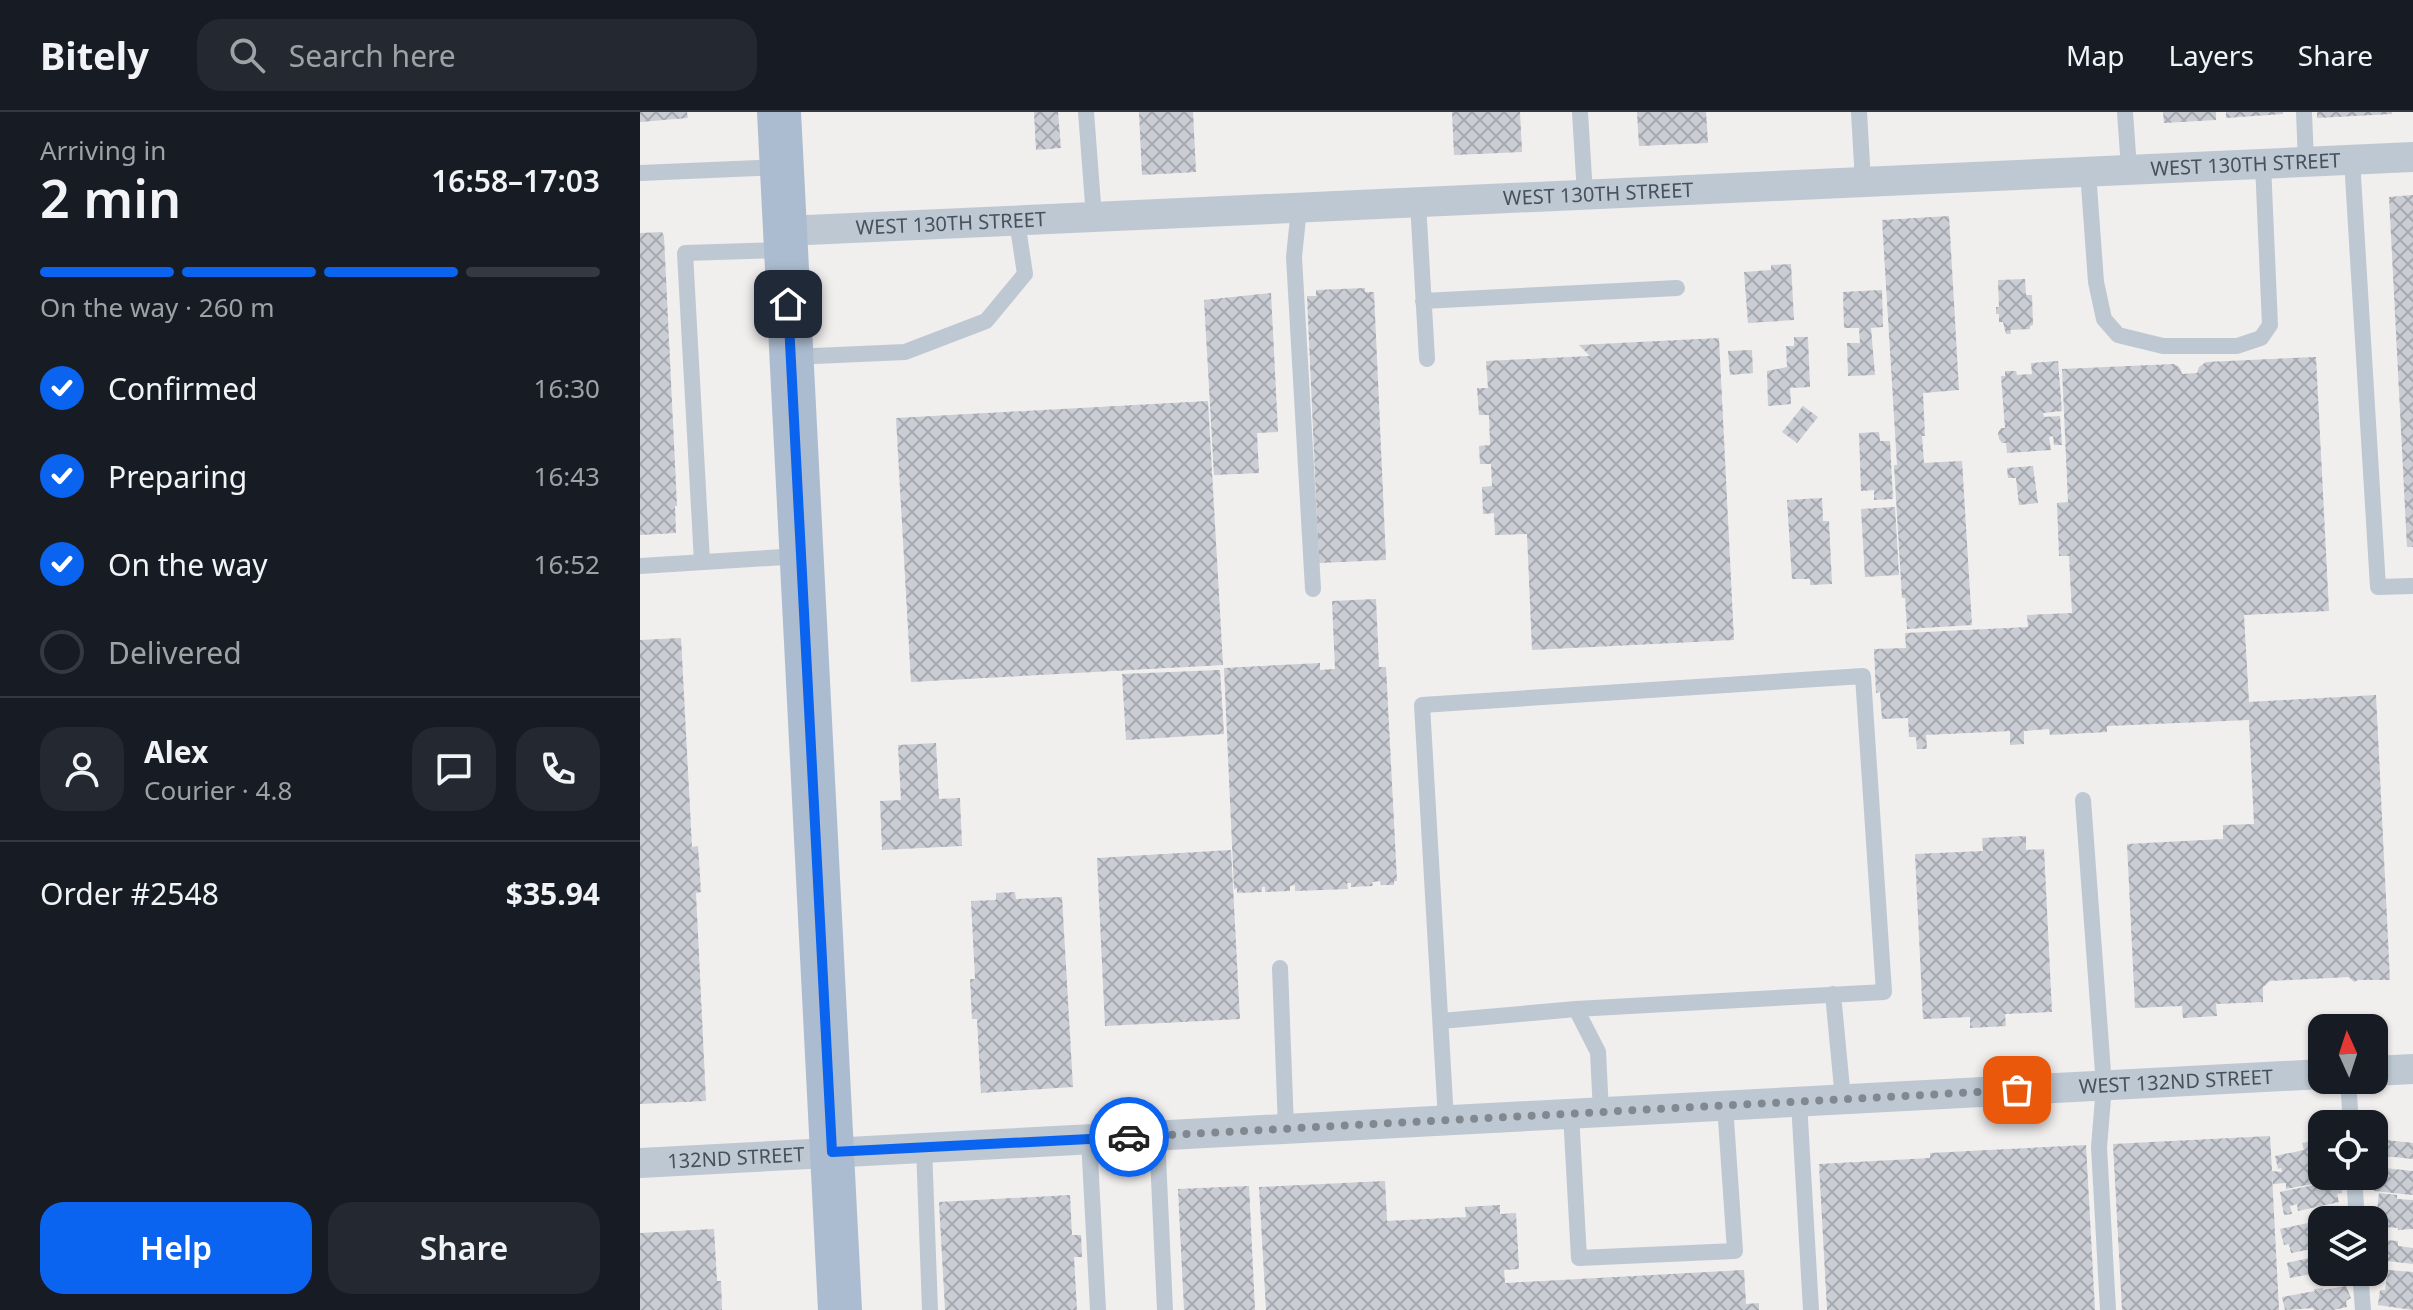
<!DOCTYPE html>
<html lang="en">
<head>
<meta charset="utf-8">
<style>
	body { margin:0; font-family:"Noto Sans",sans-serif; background:#242831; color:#f1f3f6; height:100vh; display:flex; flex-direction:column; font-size:30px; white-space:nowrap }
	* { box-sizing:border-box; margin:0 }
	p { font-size:26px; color:#9ea1a6 }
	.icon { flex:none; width:44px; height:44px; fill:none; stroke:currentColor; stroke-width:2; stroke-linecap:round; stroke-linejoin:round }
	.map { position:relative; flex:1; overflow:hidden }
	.drawer { display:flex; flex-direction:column; background:#171b24; width:640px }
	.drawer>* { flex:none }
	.needle { width:52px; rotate:357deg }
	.controls { position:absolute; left:1668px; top:902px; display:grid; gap:16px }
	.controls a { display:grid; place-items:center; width:80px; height:80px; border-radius:16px; background:#171b24; box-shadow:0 2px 6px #0004; font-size:40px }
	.pin { position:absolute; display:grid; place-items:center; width:68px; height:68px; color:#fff; margin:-34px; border-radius:16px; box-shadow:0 4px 12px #0006 }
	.courier { position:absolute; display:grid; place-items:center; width:80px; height:80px; margin:-40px; border:6px solid #0b64ef; border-radius:50%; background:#fff; color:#222; box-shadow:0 2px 10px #0007 }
	.overview em { font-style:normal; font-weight:600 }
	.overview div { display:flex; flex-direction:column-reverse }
	.overview { display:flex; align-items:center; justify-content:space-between; height:136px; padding:0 40px }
	h1 { font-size:52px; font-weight:600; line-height:60px }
	.bar { display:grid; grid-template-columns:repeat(4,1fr); gap:12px 8px; align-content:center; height:96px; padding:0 40px }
	.bar i { height:10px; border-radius:6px; background:#363941 }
	.bar .current { background:#0b64ef }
	.bar p { grid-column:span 4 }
	.line { display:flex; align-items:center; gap:20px; padding:0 40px; border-top:2px solid #363941 }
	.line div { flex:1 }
	.round { display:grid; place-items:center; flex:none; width:84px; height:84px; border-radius:24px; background:#242831 }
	ol { padding:0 40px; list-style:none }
	li { display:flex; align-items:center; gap:24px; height:88px }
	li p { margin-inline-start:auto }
	li .icon { padding:8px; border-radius:50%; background:#0b64ef; color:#fff; stroke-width:4 }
	li:last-child { color:#9ea1a6 }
	li i { width:44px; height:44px; border:4px solid #363941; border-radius:50% }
	.button { display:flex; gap:16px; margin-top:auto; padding:16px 40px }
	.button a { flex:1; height:92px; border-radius:24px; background:#0b64ef; color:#fff; font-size:32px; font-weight:600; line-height:92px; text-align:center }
	.button a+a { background:#242831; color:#f1f3f6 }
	header { display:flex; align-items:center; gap:48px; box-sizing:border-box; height:112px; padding:0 40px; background:#171b24; border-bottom:2px solid #363941 }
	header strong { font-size:38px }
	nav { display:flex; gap:44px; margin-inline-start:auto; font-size:28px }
	.search { width:560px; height:72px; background:#242831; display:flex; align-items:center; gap:20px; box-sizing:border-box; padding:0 28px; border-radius:24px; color:#9ea1a6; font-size:30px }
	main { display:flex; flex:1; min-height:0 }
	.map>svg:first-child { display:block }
	.building { fill:url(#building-cross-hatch) }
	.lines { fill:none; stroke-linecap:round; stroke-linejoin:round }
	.service { stroke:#bec8d2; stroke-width:16 }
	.minor { stroke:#bec8d2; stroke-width:30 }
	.primary { stroke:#acbcd0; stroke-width:44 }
	.done { stroke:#818890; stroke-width:8; stroke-dasharray:0 14.4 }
	.route { stroke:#0b64ef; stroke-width:10 }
	.labels { text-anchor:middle; stroke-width:6; stroke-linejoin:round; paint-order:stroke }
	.street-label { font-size:20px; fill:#45515d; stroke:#fff }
</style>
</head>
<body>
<header>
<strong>Bitely</strong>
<div class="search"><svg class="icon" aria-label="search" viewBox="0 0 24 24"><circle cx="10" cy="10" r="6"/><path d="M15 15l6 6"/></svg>Search here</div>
<nav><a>Map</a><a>Layers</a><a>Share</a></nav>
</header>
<main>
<section class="drawer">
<div class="overview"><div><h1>2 min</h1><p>Arriving in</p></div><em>16:58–17:03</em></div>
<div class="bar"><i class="current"></i><i class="current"></i><i class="current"></i><i></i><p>On the way · 260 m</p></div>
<ol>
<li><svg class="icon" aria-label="check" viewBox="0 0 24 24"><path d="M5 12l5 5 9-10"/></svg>Confirmed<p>16:30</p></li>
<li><svg class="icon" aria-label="check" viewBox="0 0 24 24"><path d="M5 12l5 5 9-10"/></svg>Preparing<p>16:43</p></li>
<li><svg class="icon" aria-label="check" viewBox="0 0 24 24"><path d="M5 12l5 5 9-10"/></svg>On the way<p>16:52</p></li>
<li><i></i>Delivered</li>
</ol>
<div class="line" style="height:144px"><a class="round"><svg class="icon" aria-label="person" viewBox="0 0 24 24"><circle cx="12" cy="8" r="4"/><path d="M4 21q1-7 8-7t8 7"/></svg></a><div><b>Alex</b><p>Courier · 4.8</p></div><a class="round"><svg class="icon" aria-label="chat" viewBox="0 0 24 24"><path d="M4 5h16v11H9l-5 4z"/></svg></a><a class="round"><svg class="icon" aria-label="phone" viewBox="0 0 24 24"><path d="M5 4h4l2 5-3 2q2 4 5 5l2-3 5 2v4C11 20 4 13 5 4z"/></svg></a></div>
<div class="line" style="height:104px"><div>Order #2548</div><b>$35.94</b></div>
<div class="button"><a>Help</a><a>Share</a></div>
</section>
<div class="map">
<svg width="1773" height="1198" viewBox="0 0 1773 1198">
	<defs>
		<pattern id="building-cross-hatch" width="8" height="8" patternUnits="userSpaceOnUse" patternTransform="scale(2)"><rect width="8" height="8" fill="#cacdd4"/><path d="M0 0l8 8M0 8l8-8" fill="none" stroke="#a6a9af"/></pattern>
	</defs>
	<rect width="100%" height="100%" fill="#f1eeee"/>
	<!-- building -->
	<path class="building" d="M0,0H47L48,6L0,10Z
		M394,0H418L421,36L396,38Z
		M499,0H553L556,60L502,63Z
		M812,0H880L882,40L814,43Z
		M997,0H1066L1068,31L999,34Z
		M1523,0H1576V8L1524,11Z
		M1586,0H1643V2L1586,6Z
		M1677,0H1752V2L1677,6Z
		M1773,83V435H1767L1749,85Z
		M1309,104L1319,278L1283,281L1285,324H1282L1284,351L1322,349L1332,513L1267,517L1265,486H1262L1254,353H1257L1242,108Z
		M22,120L24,124L37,394H35L36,421L0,423V121Z
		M1151,152L1154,208L1108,211L1104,160L1131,158V153Z
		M1385,167L1386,183H1392L1393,213L1390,214V217L1370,218L1371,222H1366L1363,210H1359V202H1356V195H1359L1358,168Z
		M725,176V180H734L746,448L679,451L667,184H676V178Z
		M1242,178L1243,215L1231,216L1235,263L1208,264L1207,231H1220L1219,216H1204L1203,180Z
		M631,181L638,320L617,321L619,361L574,363L564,188Z
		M1154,225H1168L1170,275L1150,276L1151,292L1128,294L1127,259L1147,255L1146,234H1154Z
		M1079,226L1094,528L892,538L887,422L855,423L854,401L843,402L842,375L852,374L851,352H840L839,334L850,333L849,303H839L837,276H848L846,249L950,244L939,233Z
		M1112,238L1113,261L1090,263L1088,239Z
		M1676,245L1689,499L1604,503L1609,590L1736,583L1750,868H1718L1714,870L1709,865L1630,869L1623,875V890L1576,892L1577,904L1543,906L1542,894L1495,896L1487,732L1583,727V713L1614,712L1609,608L1467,614V620L1410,623L1409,617L1384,619V632L1370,633V619L1286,623L1287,637H1277L1276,625H1269L1268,606L1242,607L1240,580L1236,581L1234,537L1266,536L1265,521L1388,515L1387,503L1432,501L1429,444H1419L1417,391L1428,390L1422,257L1534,252L1540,256L1542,262L1557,261L1559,255L1566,250Z
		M1418,249L1422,299L1403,301L1404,305L1420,304L1422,333H1414L1413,324L1409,325L1411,338L1367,341L1366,331H1362L1359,327L1358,321L1361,316H1365L1361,264H1365V259H1376L1377,263L1392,262L1391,251Z
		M568,289L583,553L271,570L256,306Z
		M1163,294L1178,305L1157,331L1142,320Z
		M1239,320L1240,329H1250L1253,387L1234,388V378L1221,379L1219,321Z
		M1393,354L1398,391L1379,393L1376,366H1368L1367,356Z
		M1182,386L1183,409H1189L1192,472L1170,473V467H1152L1147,388Z
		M1255,395L1259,463L1225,465L1221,397Z
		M736,487L739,555H746L757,769H754V773H741L740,769L732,770L733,774L711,775V771H707L708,777L655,779V773L650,774V779L625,780V775H622V780L597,781V776L594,777L584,556L680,551V558L695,557L692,489Z
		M41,526L52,735L58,734L61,780L56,781L66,989L0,992V528Z
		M580,558L584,622L486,628L482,562Z
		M296,631L299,687L320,686L322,734L242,738L240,689L261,688L258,633Z
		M1386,724V738L1404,737L1412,900L1365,902L1366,914L1330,916V905L1283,907L1275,742L1343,739L1342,726Z
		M591,738L600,907L465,914L457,746Z
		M375,780L376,787L422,785L433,975L341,981L337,907H332L330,867H335L331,789L356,788V781Z
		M1738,1019L1747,1020L1746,1028L1773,1031V1047L1734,1043V1027L1737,1028Z
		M1630,1024L1632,1059L1642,1060L1641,1056L1638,1057L1635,1044L1664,1038L1662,1031L1677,1028L1678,1035L1682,1034V1064H1697L1698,1067L1646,1077V1071L1633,1072L1632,1063L1639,1198H1482L1473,1032Z
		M1446,1033L1455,1198H1187L1179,1052L1290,1046V1041Z
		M1744,1056L1773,1059V1083L1734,1079L1735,1066L1743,1067Z
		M1699,1068L1702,1081L1697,1082L1699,1090L1658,1099L1657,1092L1650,1094L1652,1102L1644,1103L1640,1080Z
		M745,1069L747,1109L826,1105L825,1095L860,1093V1102L876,1101L879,1157L864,1158L865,1171L1104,1158L1106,1192L1119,1191V1198H626L619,1075Z
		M609,1074L615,1198H544L538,1077Z
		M1739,1081L1757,1083V1087L1773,1088V1117L1758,1118V1116L1735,1114Z
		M430,1083L432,1123H441L442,1145H434L437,1198H305L299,1090Z
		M1682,1108V1135L1651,1141L1649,1132L1644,1133L1640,1117Z
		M74,1117L77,1169H81L82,1198H0V1121Z
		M1745,1128L1758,1129V1134L1773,1136V1152L1739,1148L1740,1132L1745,1133Z
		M1682,1143V1160L1650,1166L1647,1151Z
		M1748,1158L1773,1160V1198L1738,1193L1740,1178H1745Z
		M1706,1174L1711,1186L1706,1189L1707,1195L1693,1198H1674L1673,1196L1645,1198L1642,1185L1675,1179L1674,1177L1683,1176V1178Z"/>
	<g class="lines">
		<!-- service -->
		<path class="service" d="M446,0L454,105
			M940,0L945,83
			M1219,0L1223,70
			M1485,0L1489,57
			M1664,0L1666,50
			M1712,48L1738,475L1773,474
			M1448,60L1456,170L1464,207L1478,223L1523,234H1597L1621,226L1630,213L1623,52
			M0,61L140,55
			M778,91L787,247
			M659,96L654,145L673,477
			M783,189L1037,176
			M152,245L265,240L346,209L385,162L377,109
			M62,450L45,141L144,138
			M0,454L160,444
			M1443,688L1464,974L1459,1035L1468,1198
			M640,856L646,1016
			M1193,882L1203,987
			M936,897L958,940L961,1000
			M801,909L936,897L1244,880L1223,564L782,593L806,1008
			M1708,968L1711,1012
			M1159,990L1171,1198
			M931,1002L939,1146L1095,1139L1085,993
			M517,1023L525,1198
			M449,1027L458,1198
			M284,1035L290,1198
			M1714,1064L1717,1108
			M1720,1160L1723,1198"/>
		<!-- minor -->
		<g class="minor">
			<path id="s1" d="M145,119L1773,45"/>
			<path d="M1734,959L1773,957"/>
			<path id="s2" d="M0,1051L1682,962"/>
		</g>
		<!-- primary -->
		<path class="primary" d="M139,0L200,1198"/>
	</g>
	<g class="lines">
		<!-- done -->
		<path class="done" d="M489,1025L1377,978"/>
		<!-- route -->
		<path class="route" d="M148,192L192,1040L489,1025"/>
	</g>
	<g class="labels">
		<!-- street labels -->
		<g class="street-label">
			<text dy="7" stroke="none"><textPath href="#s1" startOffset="1462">WEST 130TH STREET</textPath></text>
			<text dy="7" stroke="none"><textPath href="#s1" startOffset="814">WEST 130TH STREET</textPath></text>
			<text dy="7" stroke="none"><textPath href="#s1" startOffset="166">WEST 130TH STREET</textPath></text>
			<text dy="7" stroke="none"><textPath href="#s2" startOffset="1538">WEST 132ND STREET</textPath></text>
			<text dy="7" stroke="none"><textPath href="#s2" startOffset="96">132ND STREET</textPath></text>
		</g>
	</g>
</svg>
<div class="controls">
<a><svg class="needle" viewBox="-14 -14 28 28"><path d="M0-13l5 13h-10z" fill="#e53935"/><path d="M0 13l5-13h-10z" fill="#9ea1a6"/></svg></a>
<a><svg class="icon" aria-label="locate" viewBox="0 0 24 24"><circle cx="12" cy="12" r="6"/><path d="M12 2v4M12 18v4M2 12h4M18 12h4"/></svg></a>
<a><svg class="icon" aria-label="layers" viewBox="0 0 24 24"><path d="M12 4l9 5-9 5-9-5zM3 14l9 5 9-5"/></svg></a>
</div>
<div class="pin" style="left:1377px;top:978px;background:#ea580c"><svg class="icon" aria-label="bag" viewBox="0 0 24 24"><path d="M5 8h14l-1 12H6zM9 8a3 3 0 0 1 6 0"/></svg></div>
<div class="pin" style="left:148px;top:192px;background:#1f2937"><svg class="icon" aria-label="home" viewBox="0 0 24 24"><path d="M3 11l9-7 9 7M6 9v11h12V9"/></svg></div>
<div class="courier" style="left:489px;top:1025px"><svg class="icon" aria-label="car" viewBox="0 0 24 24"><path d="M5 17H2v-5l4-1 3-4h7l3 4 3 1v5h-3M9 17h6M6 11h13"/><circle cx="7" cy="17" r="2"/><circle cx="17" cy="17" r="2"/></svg></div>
</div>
</main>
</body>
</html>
